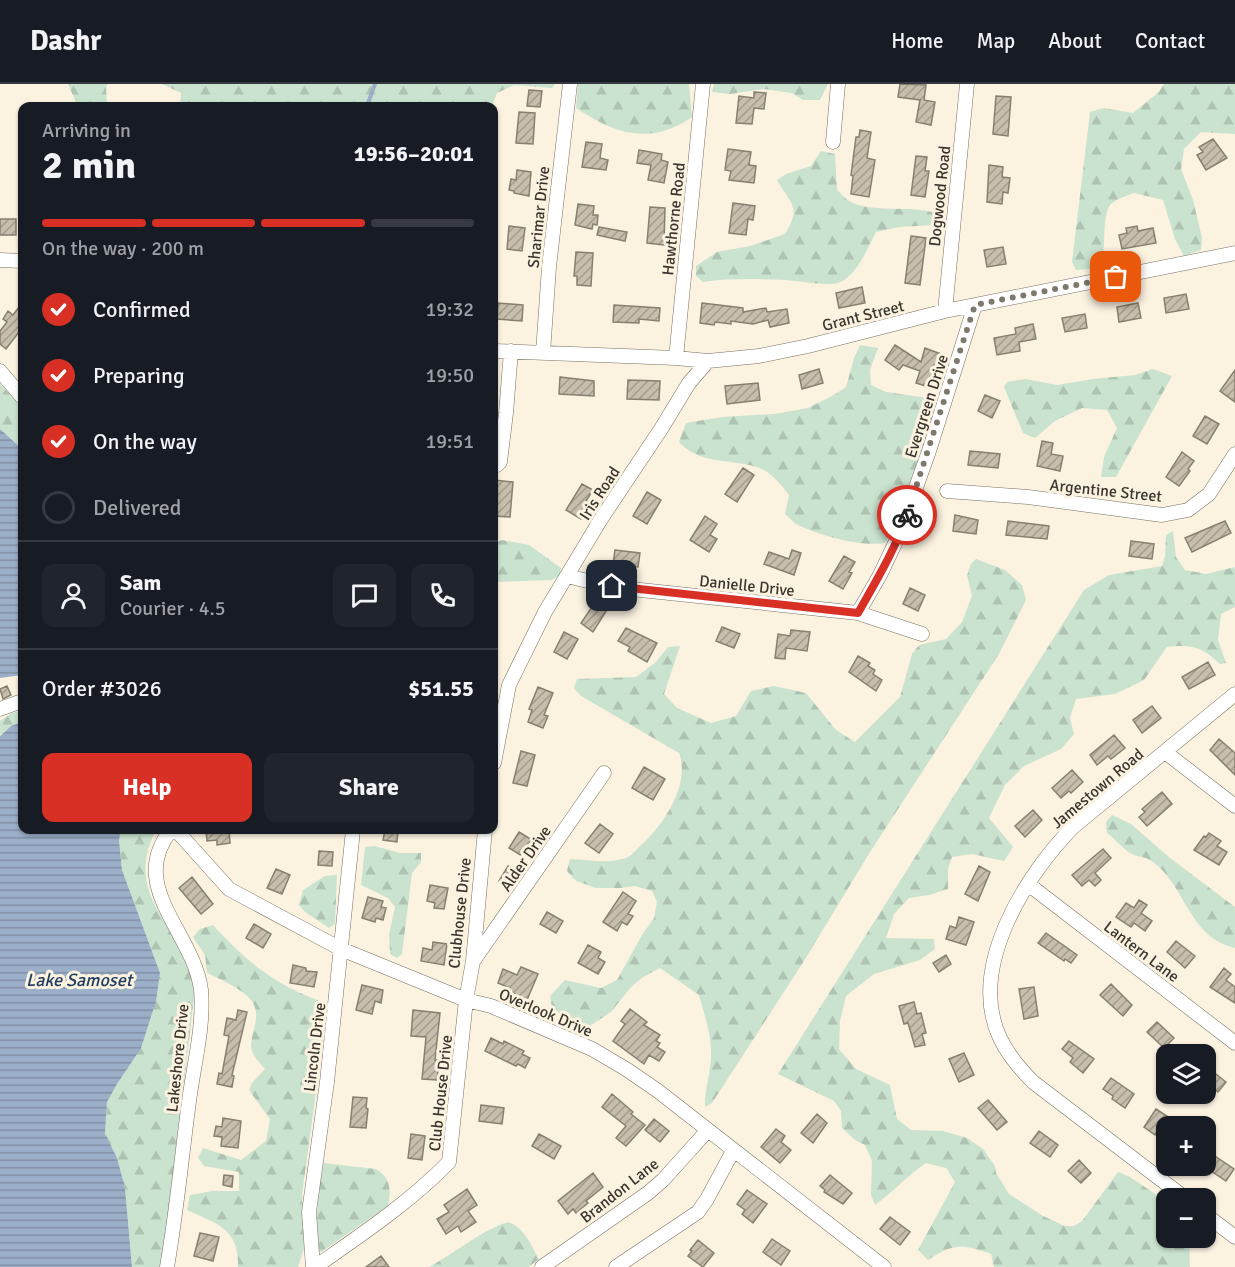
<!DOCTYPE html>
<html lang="en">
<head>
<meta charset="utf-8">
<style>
	body { margin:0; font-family:Signika,sans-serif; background:#20242c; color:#f1f3f6; height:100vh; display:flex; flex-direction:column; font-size:22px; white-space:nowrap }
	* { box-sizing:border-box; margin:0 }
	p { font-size:20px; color:#9ea1a6 }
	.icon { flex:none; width:33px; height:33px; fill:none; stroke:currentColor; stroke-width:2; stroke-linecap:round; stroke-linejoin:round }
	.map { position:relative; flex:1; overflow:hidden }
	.details { position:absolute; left:18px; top:18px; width:480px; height:732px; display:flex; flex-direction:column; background:#171b24; border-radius:12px; box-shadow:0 2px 4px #0004 }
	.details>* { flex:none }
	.buttons { position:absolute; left:1156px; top:960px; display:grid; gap:12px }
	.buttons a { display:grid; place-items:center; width:60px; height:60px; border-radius:12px; background:#171b24; box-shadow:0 2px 4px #0004; font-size:30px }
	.pin { position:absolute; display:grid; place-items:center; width:51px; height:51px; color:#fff; margin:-26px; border-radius:12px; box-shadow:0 3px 9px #0006 }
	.courier { position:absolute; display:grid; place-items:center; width:60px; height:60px; margin:-30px; border:4px solid #d93025; border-radius:50%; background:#fff; color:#222; box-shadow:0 2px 8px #0007 }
	.headline em { font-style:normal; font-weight:700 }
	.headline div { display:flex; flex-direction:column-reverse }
	.headline { display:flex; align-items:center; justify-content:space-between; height:102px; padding:0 24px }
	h1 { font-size:39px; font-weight:700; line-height:45px }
	.bar { display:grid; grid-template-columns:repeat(4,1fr); gap:9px 6px; align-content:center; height:72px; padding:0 24px }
	.bar i { height:8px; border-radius:4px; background:#363941 }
	.bar .on { background:#d93025 }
	.bar p { grid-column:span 4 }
	.line { display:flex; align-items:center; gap:15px; padding:0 24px; border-top:2px solid #363941 }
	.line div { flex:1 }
	.round { display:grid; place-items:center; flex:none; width:63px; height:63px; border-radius:12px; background:#20242c }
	ol { padding:0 24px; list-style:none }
	li { display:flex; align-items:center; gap:18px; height:66px }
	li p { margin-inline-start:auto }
	li .icon { padding:6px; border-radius:50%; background:#d93025; color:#fff; stroke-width:4 }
	li:last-child { color:#9ea1a6 }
	li i { width:33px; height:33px; border:3px solid #363941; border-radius:50% }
	.primary-button { display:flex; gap:12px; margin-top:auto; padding:12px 24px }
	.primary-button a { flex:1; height:69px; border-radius:12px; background:#d93025; color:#fff; font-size:24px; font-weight:700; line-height:69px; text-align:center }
	.primary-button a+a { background:#20242c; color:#f1f3f6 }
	header { display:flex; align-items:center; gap:36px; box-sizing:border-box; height:84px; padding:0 30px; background:#171b24; border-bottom:2px solid #363941 }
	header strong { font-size:28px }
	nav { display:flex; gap:33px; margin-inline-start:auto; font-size:21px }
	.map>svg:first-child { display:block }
	.forest { fill:url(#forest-firs) }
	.water { fill:url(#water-rules) }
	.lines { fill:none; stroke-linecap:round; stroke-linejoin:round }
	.stream { stroke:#9cafc9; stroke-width:4 }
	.building { fill:url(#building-hatch); stroke:#87806f; stroke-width:1.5 }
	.street-casing { stroke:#787161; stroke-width:15 }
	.street { stroke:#fff; stroke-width:14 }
	.done { stroke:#7e786d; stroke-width:6; stroke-dasharray:0 10.8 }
	.route { stroke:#d93025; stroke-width:8 }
	.labels { text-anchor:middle; stroke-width:6; stroke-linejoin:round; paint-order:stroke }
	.street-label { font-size:16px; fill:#3a362f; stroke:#fbf2e0 }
	.water-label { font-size:18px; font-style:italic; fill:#213d62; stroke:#fbf2e0 }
</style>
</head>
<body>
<header>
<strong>Dashr</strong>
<nav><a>Home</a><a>Map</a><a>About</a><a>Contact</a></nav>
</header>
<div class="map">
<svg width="1235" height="1183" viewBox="0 0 1235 1183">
	<defs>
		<pattern id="forest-firs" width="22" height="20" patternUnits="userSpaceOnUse" patternTransform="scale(1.5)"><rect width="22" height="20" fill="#cae3cf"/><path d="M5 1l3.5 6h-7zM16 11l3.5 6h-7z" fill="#aec3b2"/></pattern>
		<pattern id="water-rules" width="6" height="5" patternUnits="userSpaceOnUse" patternTransform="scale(1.5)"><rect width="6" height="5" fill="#9cafc9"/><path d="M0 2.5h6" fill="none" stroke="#808fa4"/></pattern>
		<pattern id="building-hatch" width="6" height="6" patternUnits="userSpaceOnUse" patternTransform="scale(1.5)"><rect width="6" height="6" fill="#c7bfad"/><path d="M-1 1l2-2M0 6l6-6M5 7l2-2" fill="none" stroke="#a39c8d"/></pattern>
	</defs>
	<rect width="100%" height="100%" fill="#fbf2e0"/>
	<!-- forest -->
	<path class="forest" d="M68,0H108L106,2L107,22H76L75,16Z
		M162,0H555L552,4L514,1L497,9L492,22H180L181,9Z
		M578,0H689L692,33C650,62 615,50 576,24Z
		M714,0H828L820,16H803L792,9L764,5L730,10L712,8Z
		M1164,0H1235V50L1201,48L1184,65L1181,85L1193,116L1202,154L1201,166L1184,172L1175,155L1163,116L1134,109C1127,112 1116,115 1111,120C1101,131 1107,163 1101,178L1089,185L1076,186L1072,178L1090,28L1104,24L1133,29L1159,8Z
		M821,67L835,70L837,106C841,109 846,116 851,118C872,129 910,121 936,129L934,141L899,143L876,148C868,164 856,193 838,199C829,202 797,197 786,196C758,195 731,194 703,198L696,192V182L717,168L750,162L785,150C802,122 791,121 777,96L786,90L811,82Z
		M860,261L878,264L870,286L871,301L886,308L928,314L935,329L891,450L885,459C861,463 822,452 800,442C794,440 790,434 785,430L789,411C781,401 774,391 762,385C758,383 753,382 749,381C722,375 699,379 679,358L686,339L722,333L775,330L808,324L834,311L846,303L854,274Z
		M1153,285L1172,292L1116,393H1101L1104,373L1117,344L1107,326L1082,324L1055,337L1035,354L1023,349L1004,303L1007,298L1025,295L1057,301L1093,295L1135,291Z
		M0,300L22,323V365L0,345Z
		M1173,447L1176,473L1185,486L1206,490L1235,483V523L1221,530L1218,556L1226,579L1220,580C1202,563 1192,560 1167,563L1144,596L1115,610L1076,615L1070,634L1074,650L1061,665L1024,682L1005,701L989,734L1013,763L1004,777L972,770L952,773L948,785V805L929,811L909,814L894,830L886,854L934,855L935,865L920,876L874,890L846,912L840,937L839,965L856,985L890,1001L897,1035L911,1046L943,1047L967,1054L983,1065L995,1082L996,1089L1009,1110L1043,1132L1065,1142H1074L1082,1137L1118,1088L1130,1093L1167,1118V1154H1189L1190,1183H994L991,1170C963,1160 953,1159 928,1176L918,1166L955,1098L946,1084L926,1079C907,1092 893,1108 875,1121L871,1111L872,1077L865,1061L855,1056L842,1044L841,1027L834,1017L778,990L1084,506L1109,491L1162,482L1165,472L1166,451Z
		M502,456L529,461L561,484L560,491L552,496L494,498V459Z
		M976,475L1005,486L1022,501L1026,516L999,570L870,768L804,877L712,1019L705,1023C704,1006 711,989 711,972C712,952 704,930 699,911L660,884L643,893L631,903L611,928L588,943L573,939L552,923L550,912L565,896L601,904L617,896L642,851L654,834L657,818L652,807L635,802L620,804H596L576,797L567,787L570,775C588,776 609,780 626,774C631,772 636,766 640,762C663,742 691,700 679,669L581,612L574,604L577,595L636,593L656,578L668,563L680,562L664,610L677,624L711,639L736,632L751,607L774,602L806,609L836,646L855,658L900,613L912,570L919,561L946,555L962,538L972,512L967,491L971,480Z
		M22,626V638L11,642L0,651V637L12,629Z
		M1112,731L1131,740L1170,774L1235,823V864C1187,853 1186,799 1150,776C1144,772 1137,773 1132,770C1123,765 1115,755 1107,749L1106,738Z
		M121,746H156C128,801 162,828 186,875C190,884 192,896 195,906L162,1183H132L125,1104L105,1050L107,1018L117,1000L160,889L122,786L119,756Z
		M375,762L400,769H421V778L412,789L402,870L397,874L390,870L389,851L395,823L388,814L361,801L365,763Z
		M337,791L335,840L329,844L305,828L299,821L303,806L325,792Z
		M213,841C245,877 281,906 328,919L302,1111L304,1164L298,1183H238C239,1144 217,1140 187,1126L190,1111L212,1107H239V1088L204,1082L198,1074L203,1064L241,1076L266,1057L270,1035L249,1006L252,999L265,985C259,978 251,971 251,961C252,945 262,931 251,916C245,907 217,893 207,889L205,871L193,853L200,845Z
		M323,1079L376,1085C391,1094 391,1106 388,1122L321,1168L318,1167C314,1137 319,1108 323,1079Z
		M509,1138C525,1145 531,1161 539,1175L529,1183H429C454,1170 484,1144 509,1138Z"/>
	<!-- water -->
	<path class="water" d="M0,345L22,365V591L0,594Z
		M22,638V746H121L119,756L122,786L160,889L156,917L141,964L117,1000L107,1018L105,1050L117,1074L125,1104L132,1183H0V652L11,642Z"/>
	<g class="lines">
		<!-- stream -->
		<path class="stream" d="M367,22L375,0"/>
	</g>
	<!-- building -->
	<path class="building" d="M900,0L926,1L924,16L935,18L931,41L916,38L920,16L898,13Z
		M529,6L542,7L540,23L527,22Z
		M754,8L766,9L764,25L754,24L752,40L736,39L739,12L754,14Z
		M996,12L1011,13L1008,52L993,50Z
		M519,28L535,29L533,60L516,59Z
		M860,46L871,48L867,74L875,76L869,113L851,110L853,92L851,91L856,53H859Z
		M1213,55L1227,74L1206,86L1197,71L1203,68L1199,63Z
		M586,58L602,60L600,74L608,76L606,86L582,83Z
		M728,65L751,68L749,81L756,82L754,99L729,96L731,87L725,86Z
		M639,66L662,70L661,76L668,78L664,99L648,96L651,81L637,79Z
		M916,72L927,73L925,87H929L925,113L911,111Z
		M989,81L1003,83L1002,93L1010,94L1008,109L1003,108L1002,120L987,118Z
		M517,86L531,88L529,112L514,109V107L509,106L511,95L516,96Z
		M733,119L755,122L753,136L748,135L746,151L729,149Z
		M578,120L594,122L593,131H598L597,141L593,140L592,145L575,141Z
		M650,123L665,124L664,161L647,159Z
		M0,135H16V151H0Z
		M509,142L525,144L522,167L507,165Z
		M1137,142L1138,147L1153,144L1156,159L1122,165L1119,151L1127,149L1126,144Z
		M599,143L627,148L625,157L597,151Z
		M911,152L926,154L920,201L905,199Z
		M1003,163L1006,180L987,183L984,166Z
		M576,168L593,169L591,202L577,201V192H574Z
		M862,203L865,219L839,224L836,209Z
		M1186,210L1189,225L1166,229L1164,214Z
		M22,219V244L6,265L0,260V247L7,238L3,235L8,227L13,231Z
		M498,219L523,221L522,237L497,235Z
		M702,219L743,224V228L766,224L767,228L787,225L789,239L770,243L768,236L753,240L731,237V240L715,238L714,241L700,239Z
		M1138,219L1141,234L1119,238L1117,223Z
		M614,221L660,224L659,237L639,235V239L613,238Z
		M1085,230L1087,244L1065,248L1062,234Z
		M1033,240L1036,255L1019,258L1020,267L997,271L994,254L1016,250L1015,244Z
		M895,261L921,278L925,264L941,270L935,287L939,290L938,294L933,292L929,303L916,299L920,287L903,281L899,286L885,276Z
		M819,285L823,299L802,305L799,291Z
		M1235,286V318L1220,307Z
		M560,293L594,297V312L559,310Z
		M628,296L660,297L659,316L627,315Z
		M758,299L760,316L727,320L725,302Z
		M985,311L1000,317L992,334L978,327Z
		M1205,332L1219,340L1207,360L1193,352Z
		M1042,357L1053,359L1051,370L1063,372L1060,387L1037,382Z
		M970,367L1000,370L998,384L968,381Z
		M1182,368L1194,377L1188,385L1190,387L1179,402L1166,393Z
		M743,384L754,391L737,418L725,410Z
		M494,396L513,398L510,433L494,432Z
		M582,400L593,406L586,417L591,420L581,435L566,426Z
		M647,408L661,416L647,440L633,432Z
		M955,431L978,436L976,450L953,447Z
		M705,432L717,440L710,451L717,455L709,468L690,456Z
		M1008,437L1049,442L1047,455L1006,451Z
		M1225,437L1231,449L1192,468L1185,454Z
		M1131,457L1154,460L1152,475L1129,472Z
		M615,466L640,469L638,483L613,480Z
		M792,466L801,469L794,491L764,480L769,468L789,475Z
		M844,472L855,478L849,488L852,489L843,505L829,497Z
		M910,504L925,511L918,527L903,520Z
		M596,517L608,524L593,548L581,539Z
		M722,543L740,550L734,564L716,557Z
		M626,544L657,559L647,578L628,567L630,563L618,557Z
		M791,546L810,548L807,567L786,564L785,575L775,574L778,550L790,552Z
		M564,548L578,555L567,575L554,568Z
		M858,572L870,579L868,582L875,586L873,590L882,596L876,607L849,588Z
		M1208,578L1215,591L1189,605L1182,593Z
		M7,602L11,611L3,615L0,605Z
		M538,603L553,609L544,631L548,632L543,644L528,638L532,626L529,625Z
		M1152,622L1161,634L1142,649L1133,636Z
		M1114,651L1125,664L1111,675L1108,672L1097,681L1090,671Z
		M1219,655L1235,669V691L1210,666Z
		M521,667L535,671L527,702L513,699Z
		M644,683L665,695L653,716L632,704Z
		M1072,686L1083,698L1071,709L1069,707L1061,714L1052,704Z
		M1162,708L1172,720L1147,742L1139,733L1145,728L1142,725Z
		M1033,726L1042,736L1025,753L1015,742Z
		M600,740L613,750L599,769L585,759Z
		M206,746H229L230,759L217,761V756L207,757Z
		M385,746H398L397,758L383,756Z
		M519,748L532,756L522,772L509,764Z
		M1209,749L1221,757L1217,762L1227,768L1219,781L1194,766L1204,752L1206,753Z
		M1103,765L1111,774L1095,789L1101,796L1095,802L1089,796L1082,802L1072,791Z
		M319,767L333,768L332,782L318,781Z
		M508,782L520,789L511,805L499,797Z
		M979,782L990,788L978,817L965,810Z
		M276,785L290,791L282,810L267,804Z
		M192,793L213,820L201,830L179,804Z
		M430,801L448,804L444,825L434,824L435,819L427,817Z
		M623,808L636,817L628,830L633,832L627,841L622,838L617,847L603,838Z
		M368,813L383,817L381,823L386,824L383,836L376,834L375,838L362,834Z
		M1139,816L1147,821L1141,829L1152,837L1145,847L1134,839L1131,843L1116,833L1126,819L1134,824Z
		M547,828L563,837L556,849L540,840Z
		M959,833L974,838L966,861L946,855L950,842L956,844Z
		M254,840L271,850L263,864L246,854Z
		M1046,849L1077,871L1071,879L1065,875L1064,877L1038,859Z
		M1176,857L1195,872L1185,884L1167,868Z
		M433,858L447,860L444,881L421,877L423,864L432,866Z
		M588,861L601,868L598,874L605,878L598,890L578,879Z
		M946,871L951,880L939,888L933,879Z
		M293,881L306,884V887L317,888L314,903L290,899Z
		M521,883L538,890L527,916L509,907L510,904L498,899L503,885L517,891Z
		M1224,884L1231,890L1226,896L1235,903V919L1210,903Z
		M1111,900L1132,921L1123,932L1100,911Z
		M362,901L383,906L381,919L375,917L372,930L356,926Z
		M1034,903L1038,932L1024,935L1019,905Z
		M914,918L917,930L921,929L926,949L922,950L925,961L915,963L908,939L904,940L899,922Z
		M630,925L647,938L644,941L660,951L656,957L660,959L657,963L665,968L659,977L649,971L644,980L613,957L625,940L621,937Z
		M238,926L247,928L232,991L234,992L232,1003L217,1000L219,989L222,990L229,952L224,951L227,934L236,936Z
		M413,926L440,929L435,976H439L437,996L422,995L426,953L411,952Z
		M1157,938L1174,954L1164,964L1147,948Z
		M491,954L503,960L504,957L524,967L522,970L530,974L525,984L518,980L516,982L485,967Z
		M1069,957L1094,975L1083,989L1070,978L1073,974L1062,965Z
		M964,969L974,991L959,998L949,975Z
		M1206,982L1226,998L1218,1008L1206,998Z
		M1111,994L1134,1010L1125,1024L1112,1015L1113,1012L1103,1005Z
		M612,1010L633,1028L631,1030L645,1041L626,1062L616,1054L626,1042L602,1023Z
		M353,1013L367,1014L366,1024L368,1025L366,1044L350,1043Z
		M988,1016L1007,1038L997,1046L978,1024Z
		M481,1021L504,1024L502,1040L479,1037Z
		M1156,1025L1182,1042H1161L1155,1051L1144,1043Z
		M817,1030L827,1039L813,1059L801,1049Z
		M223,1034L241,1037L238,1064L221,1062L222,1053L214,1052L216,1042L222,1043Z
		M654,1035L669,1047L660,1058L645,1046Z
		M776,1045L785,1052L781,1058L791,1066L780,1079L761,1063Z
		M1039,1047L1058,1061L1050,1073L1030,1059Z
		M411,1050L425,1052L422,1076L408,1074Z
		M539,1050L561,1062L554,1075L532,1062Z
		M1206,1066L1234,1085L1226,1097L1211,1087L1213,1084L1206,1080Z
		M1079,1076L1091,1089L1081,1099L1068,1087Z
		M593,1089L603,1103L586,1117L588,1119L576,1129L573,1125L568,1130L558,1117Z
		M224,1091L233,1092L232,1103L223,1101Z
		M830,1091L852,1109L843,1120L824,1108L825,1106L820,1102Z
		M467,1105L477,1121L468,1127L476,1138L461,1148L458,1142L446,1150L437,1135L449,1128L444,1121Z
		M747,1106L767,1120L753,1139L742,1130L745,1126L737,1120Z
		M890,1133L910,1148L900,1161L880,1145Z
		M200,1149L219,1153L213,1177L194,1172Z
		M772,1155L790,1167L781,1181L763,1168Z
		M698,1156L714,1169L703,1183L688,1172L692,1167L690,1166Z
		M381,1172L389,1183H366Z"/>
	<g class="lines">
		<!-- street casing -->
		<g class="street-casing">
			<path id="street" d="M833,58L838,0
				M0,176L22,177
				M945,227L967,0
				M494,267L676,274L708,277L759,272L808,262L945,227L1235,169
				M543,269L549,183L570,0
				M676,274L703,0
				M0,287L22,313
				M494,382L497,381L500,378L506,329L511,267
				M947,407L1028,413L1162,431L1188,426L1209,410L1235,370
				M567,492L612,503L858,529L922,550
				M858,529L880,491L899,451L929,367L975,221
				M0,625L22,617
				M1165,668L1235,722
				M494,679L509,601L545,528L601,435L661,345L689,299L708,277
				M176,746L229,805L341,865L466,916L491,922L592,965L626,985L658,1007L884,1183
				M1028,800L1235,959
				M474,876L604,689
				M1185,1114L1033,998C1019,984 1008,971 1000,954C967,884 1025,792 1073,743L1235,610
				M1206,1131L1235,1153
				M167,1183C177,1126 182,1068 190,1010C195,976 204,940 201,906C194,849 126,802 171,746
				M313,1183L309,1128L327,998L353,746
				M315,1183C361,1151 410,1118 449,1078L466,916L473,877L485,746
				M542,1183L648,1109L663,1096L708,1046
				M616,1183L698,1128L707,1115L733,1067"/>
		</g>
		<!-- street -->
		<use href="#street" class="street"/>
	</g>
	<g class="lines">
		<!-- done -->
		<path class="done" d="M907,431L975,221L1116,193"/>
		<!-- route -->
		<path class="route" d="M612,502L858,529C876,497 895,466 907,431"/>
	</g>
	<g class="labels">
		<!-- street labels -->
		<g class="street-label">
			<text transform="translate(939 112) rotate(-84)" y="6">Dogwood Road</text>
			<text transform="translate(538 133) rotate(-84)" y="6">Sharimar Drive</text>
			<text transform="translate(673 135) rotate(-84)" y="6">Hawthorne Road</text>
			<text transform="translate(863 231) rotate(-14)" y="6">Grant Street</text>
			<text transform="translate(926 322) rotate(-72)" y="6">Evergreen Drive</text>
			<text transform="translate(1106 406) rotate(6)" y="6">Argentine Street</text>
			<text transform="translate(599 409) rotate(-57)" y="6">Iris Road</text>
			<text transform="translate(747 501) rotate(6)" y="6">Danielle Drive</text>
			<text transform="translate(1097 704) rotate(-40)" y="6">Jamestown Road</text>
			<text transform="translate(525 774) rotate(-55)" y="6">Alder Drive</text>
			<text transform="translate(459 829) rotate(-84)" y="6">Clubhouse Drive</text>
			<text transform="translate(1142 867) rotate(37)" y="6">Lantern Lane</text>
			<text transform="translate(546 928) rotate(23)" y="6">Overlook Drive</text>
			<text transform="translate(314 963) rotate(-83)" y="6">Lincoln Drive</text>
			<text transform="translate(177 974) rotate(-84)" y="6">Lakeshore Drive</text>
			<text transform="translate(440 1009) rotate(-84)" y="6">Club House Drive</text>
			<text transform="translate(619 1106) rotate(-38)" y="6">Brandon Lane</text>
		</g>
		<!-- water labels -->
		<g class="water-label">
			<text x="79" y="902">Lake Samoset</text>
		</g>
	</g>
</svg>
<div class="buttons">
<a><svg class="icon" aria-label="layers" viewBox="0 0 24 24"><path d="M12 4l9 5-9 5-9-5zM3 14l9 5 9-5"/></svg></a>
<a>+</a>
<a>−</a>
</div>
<div class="pin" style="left:1116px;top:193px;background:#ea580c"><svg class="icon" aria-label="bag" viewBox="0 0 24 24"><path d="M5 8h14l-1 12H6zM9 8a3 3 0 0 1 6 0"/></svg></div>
<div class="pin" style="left:612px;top:502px;background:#1f2937"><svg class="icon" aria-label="home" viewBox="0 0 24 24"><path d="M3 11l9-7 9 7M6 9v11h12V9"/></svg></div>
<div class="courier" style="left:907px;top:431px"><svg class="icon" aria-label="bike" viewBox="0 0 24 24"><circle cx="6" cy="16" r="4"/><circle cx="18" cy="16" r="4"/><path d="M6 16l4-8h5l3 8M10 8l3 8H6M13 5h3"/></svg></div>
<section class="details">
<div class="headline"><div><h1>2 min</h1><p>Arriving in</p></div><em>19:56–20:01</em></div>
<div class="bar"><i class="on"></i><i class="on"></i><i class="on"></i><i></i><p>On the way · 200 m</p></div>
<ol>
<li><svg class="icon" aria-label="check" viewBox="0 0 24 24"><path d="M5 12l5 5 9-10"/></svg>Confirmed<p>19:32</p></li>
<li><svg class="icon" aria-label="check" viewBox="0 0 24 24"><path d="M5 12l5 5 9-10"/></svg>Preparing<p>19:50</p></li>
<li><svg class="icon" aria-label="check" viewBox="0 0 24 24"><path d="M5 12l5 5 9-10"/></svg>On the way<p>19:51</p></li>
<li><i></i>Delivered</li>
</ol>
<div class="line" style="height:108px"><a class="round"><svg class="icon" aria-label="person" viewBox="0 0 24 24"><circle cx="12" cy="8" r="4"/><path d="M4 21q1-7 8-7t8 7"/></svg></a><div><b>Sam</b><p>Courier · 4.5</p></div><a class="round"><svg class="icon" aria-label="chat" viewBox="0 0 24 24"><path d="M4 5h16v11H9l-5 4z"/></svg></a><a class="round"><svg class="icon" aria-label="phone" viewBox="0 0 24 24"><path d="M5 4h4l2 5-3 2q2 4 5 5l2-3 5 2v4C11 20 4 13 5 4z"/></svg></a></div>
<div class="line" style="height:78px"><div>Order #3026</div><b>$51.55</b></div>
<div class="primary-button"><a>Help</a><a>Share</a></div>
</section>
</div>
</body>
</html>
